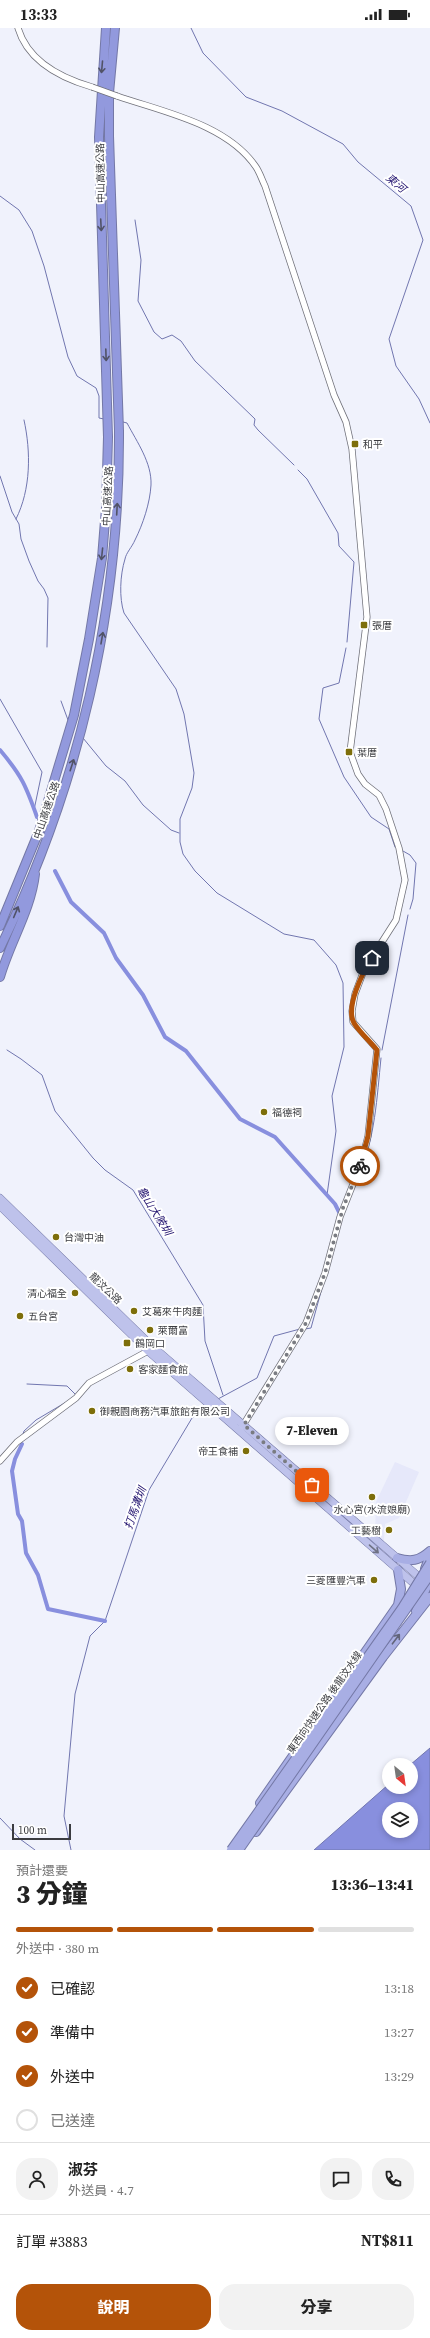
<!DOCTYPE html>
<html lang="zh-TW">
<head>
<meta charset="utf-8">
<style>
	body { margin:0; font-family:"Source Serif 4","Noto Sans TC",serif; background:#f2f2f2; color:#222; height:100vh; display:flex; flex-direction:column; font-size:15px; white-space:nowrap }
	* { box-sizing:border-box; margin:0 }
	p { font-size:13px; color:#767676 }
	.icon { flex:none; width:22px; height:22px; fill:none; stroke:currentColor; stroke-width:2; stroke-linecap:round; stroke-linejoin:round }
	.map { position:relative; height:1822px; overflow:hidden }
	.sheet { display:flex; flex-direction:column; background:#fff; flex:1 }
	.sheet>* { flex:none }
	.needle { width:26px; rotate:151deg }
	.tools { position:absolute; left:382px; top:1730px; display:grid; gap:8px }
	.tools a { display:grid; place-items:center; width:36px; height:36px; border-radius:50%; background:#fff; box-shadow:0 2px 6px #0003; font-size:20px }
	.scale { position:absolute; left:12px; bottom:10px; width:59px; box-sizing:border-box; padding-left:4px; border:2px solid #3b3c40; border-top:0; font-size:11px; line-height:14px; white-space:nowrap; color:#3b3c40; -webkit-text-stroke:3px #fff; paint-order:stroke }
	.pin { position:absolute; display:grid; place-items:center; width:34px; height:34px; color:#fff; margin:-17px; border-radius:8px; box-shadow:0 2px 6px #0006 }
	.courier { position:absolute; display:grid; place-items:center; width:40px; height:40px; margin:-20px; border:3px solid #b45309; border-radius:50%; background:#fff; color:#222; box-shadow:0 1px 5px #0007 }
	.bubble { position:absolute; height:28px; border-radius:14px; background:#fff; box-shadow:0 2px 6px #0003; font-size:13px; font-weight:800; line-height:28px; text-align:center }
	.headline em { font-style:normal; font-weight:800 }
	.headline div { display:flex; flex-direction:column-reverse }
	.headline { display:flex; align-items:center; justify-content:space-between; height:68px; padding:0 16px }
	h1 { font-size:26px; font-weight:800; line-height:30px }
	.bar { display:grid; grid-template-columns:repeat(4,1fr); gap:6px 4px; align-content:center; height:48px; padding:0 16px }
	.bar i { height:5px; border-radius:3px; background:#e0e0e0 }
	.bar .current { background:#b45309 }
	.bar p { grid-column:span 4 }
	.line { display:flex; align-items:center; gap:10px; padding:0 16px; border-top:1px solid #e0e0e0 }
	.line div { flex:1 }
	.round { display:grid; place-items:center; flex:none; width:42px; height:42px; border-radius:16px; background:#f2f2f2 }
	ol { padding:0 16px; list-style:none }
	li { display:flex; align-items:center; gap:12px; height:44px }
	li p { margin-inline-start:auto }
	li .icon { padding:4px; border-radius:50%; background:#b45309; color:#fff; stroke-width:4 }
	li:last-child { color:#767676 }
	li i { width:22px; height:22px; border:2px solid #e0e0e0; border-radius:50% }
	.button { display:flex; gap:8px; margin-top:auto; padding:8px 16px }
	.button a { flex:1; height:46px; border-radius:16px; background:#b45309; color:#fff; font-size:16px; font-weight:800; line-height:46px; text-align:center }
	.button a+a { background:#f2f2f2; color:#222 }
	.status { display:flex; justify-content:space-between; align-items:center; height:28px; padding:0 20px; background:#fff; direction:ltr }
	.status svg { height:11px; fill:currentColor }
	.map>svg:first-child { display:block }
	.built { fill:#e6e8fa }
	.water { fill:#888fde; stroke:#7176af; fill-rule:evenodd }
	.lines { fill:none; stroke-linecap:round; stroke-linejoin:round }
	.stream { stroke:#7176af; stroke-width:1 }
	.canal { stroke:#888fde; stroke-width:4 }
	.tertiary-casing { stroke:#70717a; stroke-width:7 }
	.primary-casing { stroke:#7478a6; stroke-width:8 }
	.trunk-casing { stroke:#7478a6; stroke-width:10 }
	.motorway-casing { stroke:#7478a6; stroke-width:10 }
	.tertiary { stroke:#fff; stroke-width:5.5 }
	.primary { stroke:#bec2eb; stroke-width:7 }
	.trunk { stroke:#a8aee4; stroke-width:8 }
	.motorway { stroke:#9299dd; stroke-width:8 }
	.tertiary-bridge-casing { stroke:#70717a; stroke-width:7; stroke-linecap:butt }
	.trunk-bridge-casing { stroke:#7478a6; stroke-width:10; stroke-linecap:butt }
	.tertiary-bridge { stroke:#fff; stroke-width:5.5 }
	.trunk-bridge { stroke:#a8aee4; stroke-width:8 }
	.oneway { stroke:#515367 }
	.oneway2 { stroke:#6f7284 }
	.oneway3 { stroke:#616479 }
	.done { stroke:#7a7c82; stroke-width:4; stroke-dasharray:0 7.2 }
	.route { stroke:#b45309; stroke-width:5 }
	.poi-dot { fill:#7d6e0a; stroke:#fff; stroke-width:1.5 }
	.labels { text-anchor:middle; stroke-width:4; stroke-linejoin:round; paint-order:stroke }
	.street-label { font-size:10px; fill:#3b3c40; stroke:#fff }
	.poi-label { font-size:10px; fill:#3b3c40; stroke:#fff; text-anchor:start }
	.water-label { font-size:11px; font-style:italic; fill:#22136f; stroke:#fff }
</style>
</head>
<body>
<div class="status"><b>13:33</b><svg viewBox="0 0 49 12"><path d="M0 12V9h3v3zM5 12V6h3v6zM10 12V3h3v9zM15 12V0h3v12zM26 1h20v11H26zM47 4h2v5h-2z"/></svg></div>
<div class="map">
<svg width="430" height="1822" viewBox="0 0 430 1822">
	<rect width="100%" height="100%" fill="#f0f2fc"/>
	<!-- built -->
	<path class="built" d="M395,1434L419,1444L399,1490L385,1496L384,1513L375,1506L376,1474Z"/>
	<!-- water -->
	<path class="water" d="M430,1720V1822H314L389,1756V1759H411L410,1737ZM389,1781H411V1803H389Z"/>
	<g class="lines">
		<!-- stream -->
		<path class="stream" d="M191,0L203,25L246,69L282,83L343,116L358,134L411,178L423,212L389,311L396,338L419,371L430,395
			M0,168L19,182L32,203L44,238L68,329L77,348L96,360L99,368V390L104,391
			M135,192L141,232L138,273L154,304L162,311L172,307L181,313L195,333L255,391L254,397L258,402L294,437
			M123,394L127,395C137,414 152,435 151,457C150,475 143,496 135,512C132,519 126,525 125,531C120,547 119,570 124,585L176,661L184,686L194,745L192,760L180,791V814L183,826L195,843L217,865L284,906L314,912L336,937L343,955L344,1019L332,1068L336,1103L327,1167
			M298,442L307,451L338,505L339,518L354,534L347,614
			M0,448L12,484L19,496L21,511L29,533L38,553L44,561L48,570L47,619
			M16,491C31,461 31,424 24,392
			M346,620L339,655L323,660L319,691L344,749L371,789L389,801L395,819
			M0,671L42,744L34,782
			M61,673L68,692
			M83,710L106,738L125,753L143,777L171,802L179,805
			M403,823L410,827L416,835L413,871L410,881
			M7,1022L21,1031L42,1047L55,1083L93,1130L105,1142L133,1162L203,1277L205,1313L223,1367
			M382,1022L408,887
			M359,1147C375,1111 377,1069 381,1030
			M305,1301L311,1300L322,1260
			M27,1356L67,1358L76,1367
			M218,1371L257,1350L274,1308L300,1301
			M23,1406L24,1403L36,1392L68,1373
			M0,1790L20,1811L35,1822
			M71,1822L64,1788L75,1666L90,1608L105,1593L149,1462L192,1390L208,1379"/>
		<!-- canal -->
		<path class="canal" d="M0,722C22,748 26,758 37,789
			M55,843L71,874L104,905L116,930L143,967L165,1009L186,1023L240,1091L275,1109L335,1176L341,1188
			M22,1416L15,1431L12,1443L18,1486L22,1493L26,1525L38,1547L48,1581L105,1593"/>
		<!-- tertiary casing -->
		<g class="tertiary-casing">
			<path id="tertiary" d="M18,0C28,34 61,50 92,59
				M117,68C163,84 227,96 256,139C260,145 262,152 265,158L334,367L346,394L352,421L367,589L350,724L358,746L365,756L379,767L386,781L399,820L405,852L396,892L364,942L355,966L352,983L353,994L377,1021L368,1108L361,1136L340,1189L325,1245L306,1295L242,1399
				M0,1433L17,1414L76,1370L89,1355L148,1323"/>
		</g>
		<!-- primary casing -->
		<g class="primary-casing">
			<path id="primary" d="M0,1170L151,1317L425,1554
				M0,1178L148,1323L419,1560"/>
		</g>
		<!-- trunk casing -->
		<g class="trunk-casing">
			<path id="trunk" d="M397,1530C411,1534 419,1533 430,1523
				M425,1541L430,1527
				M416,1583L428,1556
				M260,1775L398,1577L401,1561L398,1542
				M256,1804L383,1629L430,1569"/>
		</g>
		<!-- motorway casing -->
		<g class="motorway-casing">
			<path id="motorway" d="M0,898L39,803L74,687L89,611L102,530L106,480L108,409L99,109L106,0
				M0,920C79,759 120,582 119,403L109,108V65L115,0
				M0,949C10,914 31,882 35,846"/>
		</g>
		<!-- tertiary -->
		<use href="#tertiary" class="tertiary"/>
		<!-- primary -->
		<use href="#primary" class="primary"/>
		<!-- trunk -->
		<use href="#trunk" class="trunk"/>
		<!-- motorway -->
		<use href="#motorway" class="motorway"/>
		<!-- tertiary-bridge casing -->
		<g class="tertiary-bridge-casing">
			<path id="tertiary-bridge" d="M92,59L117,68"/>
		</g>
		<!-- trunk-bridge casing -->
		<g class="trunk-bridge-casing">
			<path id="trunk-bridge" d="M231,1822L402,1580L430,1535
				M239,1822L430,1547"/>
		</g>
		<!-- tertiary-bridge -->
		<use href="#tertiary-bridge" class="tertiary-bridge"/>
		<!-- trunk-bridge -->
		<use href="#trunk-bridge" class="trunk-bridge"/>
	</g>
	<!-- one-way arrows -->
	<defs><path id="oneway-shaft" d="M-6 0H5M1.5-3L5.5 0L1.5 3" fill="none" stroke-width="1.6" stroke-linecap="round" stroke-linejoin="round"/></defs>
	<g class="oneway">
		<use href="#oneway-shaft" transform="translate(102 39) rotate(95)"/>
		<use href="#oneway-shaft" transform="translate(101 197) rotate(87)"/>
		<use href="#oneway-shaft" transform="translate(106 327) rotate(88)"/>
		<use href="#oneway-shaft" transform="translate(117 481) rotate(-87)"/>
		<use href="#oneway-shaft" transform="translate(102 526) rotate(96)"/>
		<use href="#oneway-shaft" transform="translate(102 610) rotate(-80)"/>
		<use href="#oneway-shaft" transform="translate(72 737) rotate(-72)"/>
		<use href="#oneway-shaft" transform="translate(16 884) rotate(-67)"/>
	</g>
	<use class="oneway2" href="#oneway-shaft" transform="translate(374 1521) rotate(41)"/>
	<use class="oneway3" href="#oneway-shaft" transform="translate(396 1611) rotate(-53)"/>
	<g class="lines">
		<!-- done -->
		<path class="done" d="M312,1457L244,1397L306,1295L325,1245L343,1180L360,1138"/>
		<!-- route -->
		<path class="route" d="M360,1138L368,1108L377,1022C370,1013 360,1005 354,995C345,979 363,944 372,930"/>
	</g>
	<!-- markers -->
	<g class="poi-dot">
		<rect x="351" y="412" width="8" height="8" rx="2"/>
		<rect x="360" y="593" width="8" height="8" rx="2"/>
		<rect x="345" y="720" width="8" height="8" rx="2"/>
		<circle cx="264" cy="1084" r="4"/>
		<circle cx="56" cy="1209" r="4"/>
		<circle cx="75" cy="1265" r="4"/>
		<circle cx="134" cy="1283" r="4"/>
		<circle cx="20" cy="1288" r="4"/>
		<circle cx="150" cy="1302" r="4"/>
		<rect x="123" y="1311" width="8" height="8" rx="2"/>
		<circle cx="130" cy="1341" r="4"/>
		<circle cx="92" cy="1383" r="4"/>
		<circle cx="246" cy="1423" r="4"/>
		<circle cx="372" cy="1469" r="4"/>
		<circle cx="389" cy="1502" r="4"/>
		<circle cx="374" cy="1552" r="4"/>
	</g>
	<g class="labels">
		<!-- street labels -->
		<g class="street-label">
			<text transform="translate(100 145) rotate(-91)" y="4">中山高速公路</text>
			<text transform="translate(107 468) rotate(-87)" y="4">中山高速公路</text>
			<text transform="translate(46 782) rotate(-71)" y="4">中山高速公路</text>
			<text transform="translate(106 1260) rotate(44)" y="4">龍汶公路</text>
			<text transform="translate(324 1674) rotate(-55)" y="4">東西向快速公路 後龍汶水線</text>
		</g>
		<!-- poi labels -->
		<g class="poi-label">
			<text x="363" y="420">和平</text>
			<text x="372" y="601">張厝</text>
			<text x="357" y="728">葉厝</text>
			<text x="272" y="1088">福德祠</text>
			<text x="64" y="1213">台灣中油</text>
			<text x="67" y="1269" text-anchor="end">清心福全</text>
			<text x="142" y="1287">艾葛來牛肉麵</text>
			<text x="28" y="1292">五台宮</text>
			<text x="158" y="1306">萊爾富</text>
			<text x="135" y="1319">鶴岡口</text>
			<text x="138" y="1345">客家麵食館</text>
			<text x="100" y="1387">御親園商務汽車旅館有限公司</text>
			<text x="238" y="1427" text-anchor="end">帝王食補</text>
			<text x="372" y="1485" text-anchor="middle">水心宮(水流娘廟)</text>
			<text x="381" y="1506" text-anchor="end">工藝樹</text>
			<text x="366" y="1556" text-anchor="end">三菱匯豐汽車</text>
		</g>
		<!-- water labels -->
		<g class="water-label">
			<text transform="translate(396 155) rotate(40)" y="4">東河</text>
			<text transform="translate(155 1183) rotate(58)" y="4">龜山大陂圳</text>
			<text transform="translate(135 1480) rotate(-70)" y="4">打馬溝圳</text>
		</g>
	</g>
</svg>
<div class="tools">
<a><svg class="needle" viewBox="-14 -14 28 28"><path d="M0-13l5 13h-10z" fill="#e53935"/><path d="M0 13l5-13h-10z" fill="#767676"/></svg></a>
<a><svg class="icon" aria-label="layers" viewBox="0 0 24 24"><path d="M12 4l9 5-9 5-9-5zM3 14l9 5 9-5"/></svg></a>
</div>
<div class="scale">100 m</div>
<div class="pin" style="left:312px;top:1457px;background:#ea580c"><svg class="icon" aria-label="bag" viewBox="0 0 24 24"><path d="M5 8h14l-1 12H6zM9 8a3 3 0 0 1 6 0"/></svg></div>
<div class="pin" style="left:372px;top:930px;background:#1f2937"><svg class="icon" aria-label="home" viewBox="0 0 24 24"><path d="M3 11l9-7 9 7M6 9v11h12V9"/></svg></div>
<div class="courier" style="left:360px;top:1138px"><svg class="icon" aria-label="bike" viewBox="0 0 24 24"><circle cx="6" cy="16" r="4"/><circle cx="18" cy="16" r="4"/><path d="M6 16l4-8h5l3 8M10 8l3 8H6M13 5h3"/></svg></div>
<div class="bubble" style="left:275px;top:1389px;width:74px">7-Eleven</div>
</div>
<section class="sheet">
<div class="headline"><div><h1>3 分鐘</h1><p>預計還要</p></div><em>13:36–13:41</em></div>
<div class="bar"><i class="current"></i><i class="current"></i><i class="current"></i><i></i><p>外送中 · 380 m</p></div>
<ol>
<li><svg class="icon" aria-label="check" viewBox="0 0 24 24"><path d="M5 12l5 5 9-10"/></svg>已確認<p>13:18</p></li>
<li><svg class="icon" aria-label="check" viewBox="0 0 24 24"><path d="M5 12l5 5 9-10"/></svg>準備中<p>13:27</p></li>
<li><svg class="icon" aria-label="check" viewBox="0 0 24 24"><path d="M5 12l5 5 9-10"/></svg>外送中<p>13:29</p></li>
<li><i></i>已送達</li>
</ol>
<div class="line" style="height:72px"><a class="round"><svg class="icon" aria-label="person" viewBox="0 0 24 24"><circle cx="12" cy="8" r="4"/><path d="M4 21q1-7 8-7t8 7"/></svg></a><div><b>淑芬</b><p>外送員 · 4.7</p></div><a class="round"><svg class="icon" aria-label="chat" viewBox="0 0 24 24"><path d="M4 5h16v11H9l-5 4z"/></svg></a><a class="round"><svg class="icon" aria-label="phone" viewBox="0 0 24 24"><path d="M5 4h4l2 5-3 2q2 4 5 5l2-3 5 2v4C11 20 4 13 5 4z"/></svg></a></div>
<div class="line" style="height:52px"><div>訂單 #3883</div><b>NT$811</b></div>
<div class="button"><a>說明</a><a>分享</a></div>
</section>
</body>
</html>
